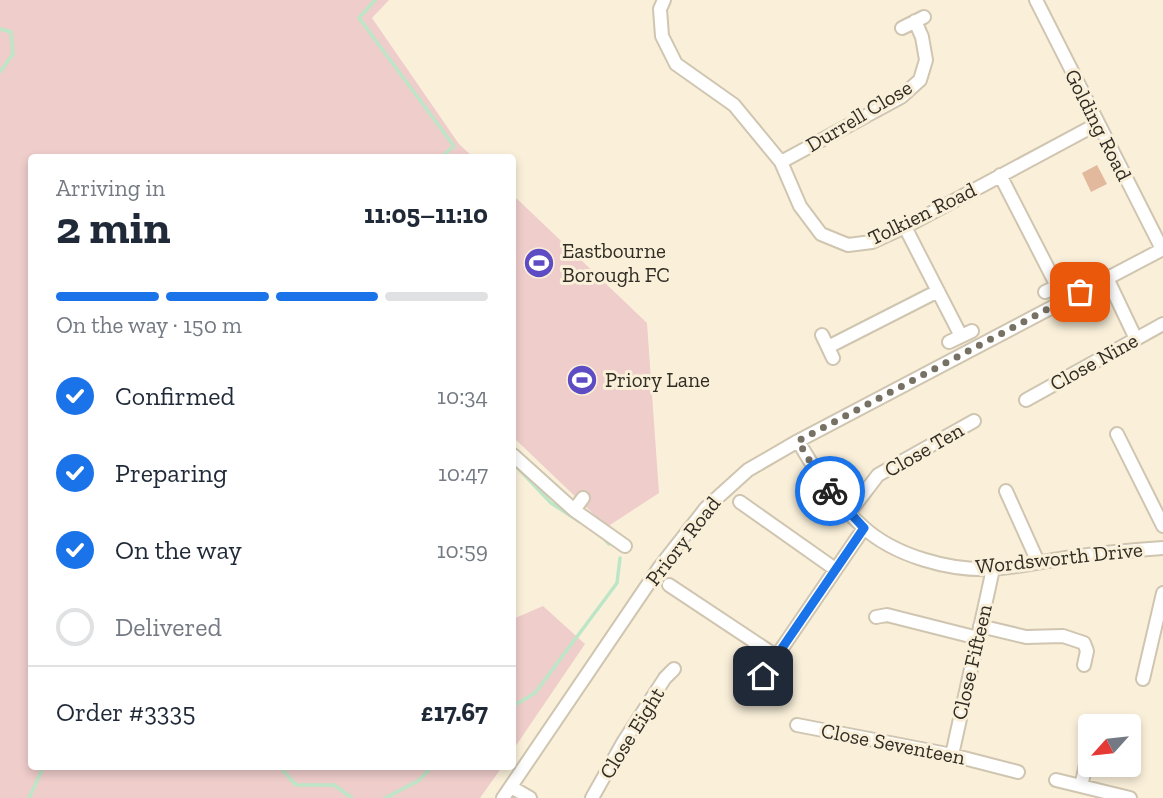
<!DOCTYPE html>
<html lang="en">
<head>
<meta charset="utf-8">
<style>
	body { margin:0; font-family:"Zilla Slab",serif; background:#f2f2f3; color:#1f2937; height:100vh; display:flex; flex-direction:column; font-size:26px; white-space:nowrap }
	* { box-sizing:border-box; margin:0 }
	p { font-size:23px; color:#747a83 }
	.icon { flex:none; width:38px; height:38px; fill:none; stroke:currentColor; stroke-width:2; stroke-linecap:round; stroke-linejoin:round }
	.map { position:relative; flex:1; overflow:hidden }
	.drawer { position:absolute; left:28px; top:154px; width:488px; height:616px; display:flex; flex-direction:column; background:#fff; border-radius:7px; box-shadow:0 4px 10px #0003 }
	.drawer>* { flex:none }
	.needle { width:46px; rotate:243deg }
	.buttons { position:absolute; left:1078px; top:714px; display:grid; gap:14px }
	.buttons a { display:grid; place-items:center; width:63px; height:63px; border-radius:7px; background:#fff; box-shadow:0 4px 10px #0003; font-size:35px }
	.pin { position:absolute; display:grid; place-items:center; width:60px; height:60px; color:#fff; margin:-30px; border-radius:14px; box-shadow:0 4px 10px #0006 }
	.courier { position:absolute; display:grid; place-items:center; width:70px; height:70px; margin:-35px; border:5px solid #1a73e8; border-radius:50%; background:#fff; color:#222; box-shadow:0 2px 9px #0007 }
	.headline em { font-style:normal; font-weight:800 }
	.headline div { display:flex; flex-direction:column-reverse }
	.headline { display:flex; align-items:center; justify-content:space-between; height:119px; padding:0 28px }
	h1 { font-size:46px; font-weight:800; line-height:52px }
	.bar { display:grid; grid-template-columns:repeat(4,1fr); gap:10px 7px; align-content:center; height:84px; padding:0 28px }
	.bar i { height:9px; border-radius:5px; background:#e0e1e3 }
	.bar .selected { background:#1a73e8 }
	.bar p { grid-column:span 4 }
	.line { display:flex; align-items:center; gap:18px; padding:0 28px; border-top:2px solid #e0e1e3 }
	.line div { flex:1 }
	ol { padding:0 28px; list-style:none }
	li { display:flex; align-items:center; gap:21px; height:77px }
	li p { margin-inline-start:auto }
	li .icon { padding:7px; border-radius:50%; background:#1a73e8; color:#fff; stroke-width:4 }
	li:last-child { color:#747a83 }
	li i { width:38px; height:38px; border:4px solid #e0e1e3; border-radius:50% }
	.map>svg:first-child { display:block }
	.green { fill:#efcdcb }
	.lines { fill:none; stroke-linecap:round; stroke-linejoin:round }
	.stream { stroke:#bde6c6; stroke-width:3.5 }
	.building { fill:#e3b99e }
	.minor-casing { stroke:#cfc5b0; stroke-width:16 }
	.minor { stroke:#fff; stroke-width:12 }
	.done { stroke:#777164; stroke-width:7; stroke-dasharray:0 12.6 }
	.route { stroke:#1a73e8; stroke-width:9 }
	.labels { text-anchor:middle; stroke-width:6; stroke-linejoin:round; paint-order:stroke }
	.street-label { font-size:21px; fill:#312d25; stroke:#faf0da }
	.poi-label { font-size:21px; fill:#312d25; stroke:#faf0da; text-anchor:start }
</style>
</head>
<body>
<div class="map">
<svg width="1163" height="798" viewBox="0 0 1163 798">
	<rect width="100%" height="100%" fill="#faf0da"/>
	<!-- green -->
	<path class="green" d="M0,0H389L372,18L459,144L473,157L32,158V766H287L291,770L304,766L502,767L480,798H0Z
		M513,195L647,323L659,493L607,527L513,437Z
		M543,606L585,644L513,750V619Z"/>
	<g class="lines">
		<!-- stream -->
		<path class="stream" d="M375,0L359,18L454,146L440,158
			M0,29L11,32L13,54L0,72
			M513,463L551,503L580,522
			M601,535L609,544
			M513,706L535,693L617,583L620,558
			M279,766L296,785H334L352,798
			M29,798L44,766
			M385,798L418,781L433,766"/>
	</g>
	<!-- building -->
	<path class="building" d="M1097,165L1107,184L1091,192L1082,173Z"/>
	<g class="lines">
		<!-- minor casing -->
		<g class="minor-casing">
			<path id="minor" d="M664,0L660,9L662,36L676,64L734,105L781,162L800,206L821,234L848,245L872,242L905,227L1097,124
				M1036,0L1162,249
				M902,28L924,17
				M781,162L901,97L920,80L926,60L922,37L915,21
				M1000,175L1057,286
				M905,227L961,336
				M1107,278L1136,339
				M1045,292L1068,281
				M822,335L833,358
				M949,342L972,331
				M828,347L938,291
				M1026,400L1163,324
				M1117,434L1163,526
				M798,441C816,472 835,502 862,526C894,556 950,571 992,569C1019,567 1046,561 1072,557C1102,553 1133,550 1163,548
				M513,455L574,510
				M1006,491L1038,562
				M583,498L574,510L625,546
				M740,502L835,569
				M849,513L878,475L974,421
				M669,585L776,656
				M876,617L887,615L978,638
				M980,626L1026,637L1063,636L1084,643L1087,651L1084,665
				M1143,679L1163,593
				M750,695L864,528
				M797,725L952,755L1018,772
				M952,755L993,569
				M1056,780L1130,798
				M1081,786L1090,748
				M511,787L530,798
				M503,798L659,568L706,508L748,470L798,441L1163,249
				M592,798L624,741L665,678L674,669"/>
		</g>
		<!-- minor -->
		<use href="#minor" class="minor"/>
	</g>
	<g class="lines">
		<!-- done -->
		<path class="done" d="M830,491L821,480L798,441L1080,292"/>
		<!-- route -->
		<path class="route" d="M763,676L864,528L830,491"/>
	</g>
	<!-- icons -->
	<defs>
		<g id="stadium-disc" transform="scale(1.575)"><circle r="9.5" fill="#5d4cc4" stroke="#faf0da"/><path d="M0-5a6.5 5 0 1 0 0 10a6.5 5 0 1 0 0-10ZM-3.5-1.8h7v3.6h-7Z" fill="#fff"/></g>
	</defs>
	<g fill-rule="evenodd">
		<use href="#stadium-disc" x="539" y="263"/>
		<use href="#stadium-disc" x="582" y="380"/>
	</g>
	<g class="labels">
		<!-- street labels -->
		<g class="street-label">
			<text transform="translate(859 116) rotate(-31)" y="7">Durrell Close</text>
			<text transform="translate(1098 125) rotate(63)" y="7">Golding Road</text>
			<text transform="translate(922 214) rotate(-26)" y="7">Tolkien Road</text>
			<text transform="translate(1094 362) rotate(-29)" y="7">Close Nine</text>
			<text transform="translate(924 450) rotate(-30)" y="7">Close Ten</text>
			<text transform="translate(683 541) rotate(-52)" y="7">Priory Road</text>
			<text transform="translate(1059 558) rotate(-6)" y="7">Wordsworth Drive</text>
			<text transform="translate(972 662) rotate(-77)" y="7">Close Fifteen</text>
			<text transform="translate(632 733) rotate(-58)" y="7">Close Eight</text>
			<text transform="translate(893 744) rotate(11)" y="7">Close Seventeen</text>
		</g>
		<!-- poi labels -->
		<g class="poi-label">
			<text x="562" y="258">Eastbourne<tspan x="562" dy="24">Borough FC</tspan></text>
			<text x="605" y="387">Priory Lane</text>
		</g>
	</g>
</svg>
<div class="buttons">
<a><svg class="needle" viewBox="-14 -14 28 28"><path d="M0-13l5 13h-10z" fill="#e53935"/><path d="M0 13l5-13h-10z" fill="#747a83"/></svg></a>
</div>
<div class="pin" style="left:1080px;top:292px;background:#ea580c"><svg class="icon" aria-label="bag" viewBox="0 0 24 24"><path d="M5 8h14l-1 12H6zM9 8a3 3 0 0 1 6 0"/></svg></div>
<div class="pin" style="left:763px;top:676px;background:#1f2937"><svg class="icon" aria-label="home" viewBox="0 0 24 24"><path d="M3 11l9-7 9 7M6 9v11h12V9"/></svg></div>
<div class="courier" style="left:830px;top:491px"><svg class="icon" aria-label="bike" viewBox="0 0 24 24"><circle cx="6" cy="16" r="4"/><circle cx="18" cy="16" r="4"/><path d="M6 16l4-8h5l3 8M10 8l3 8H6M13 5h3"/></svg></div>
<section class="drawer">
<div class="headline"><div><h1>2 min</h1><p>Arriving in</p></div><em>11:05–11:10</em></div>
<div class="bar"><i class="selected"></i><i class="selected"></i><i class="selected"></i><i></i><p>On the way · 150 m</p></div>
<ol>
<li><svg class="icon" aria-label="check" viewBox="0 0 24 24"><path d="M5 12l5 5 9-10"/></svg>Confirmed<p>10:34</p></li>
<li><svg class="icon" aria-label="check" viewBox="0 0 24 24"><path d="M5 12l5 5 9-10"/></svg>Preparing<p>10:47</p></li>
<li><svg class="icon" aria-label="check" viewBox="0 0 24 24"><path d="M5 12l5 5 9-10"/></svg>On the way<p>10:59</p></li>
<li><i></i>Delivered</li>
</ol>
<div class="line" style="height:91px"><div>Order #3335</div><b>£17.67</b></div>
</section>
</div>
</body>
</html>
